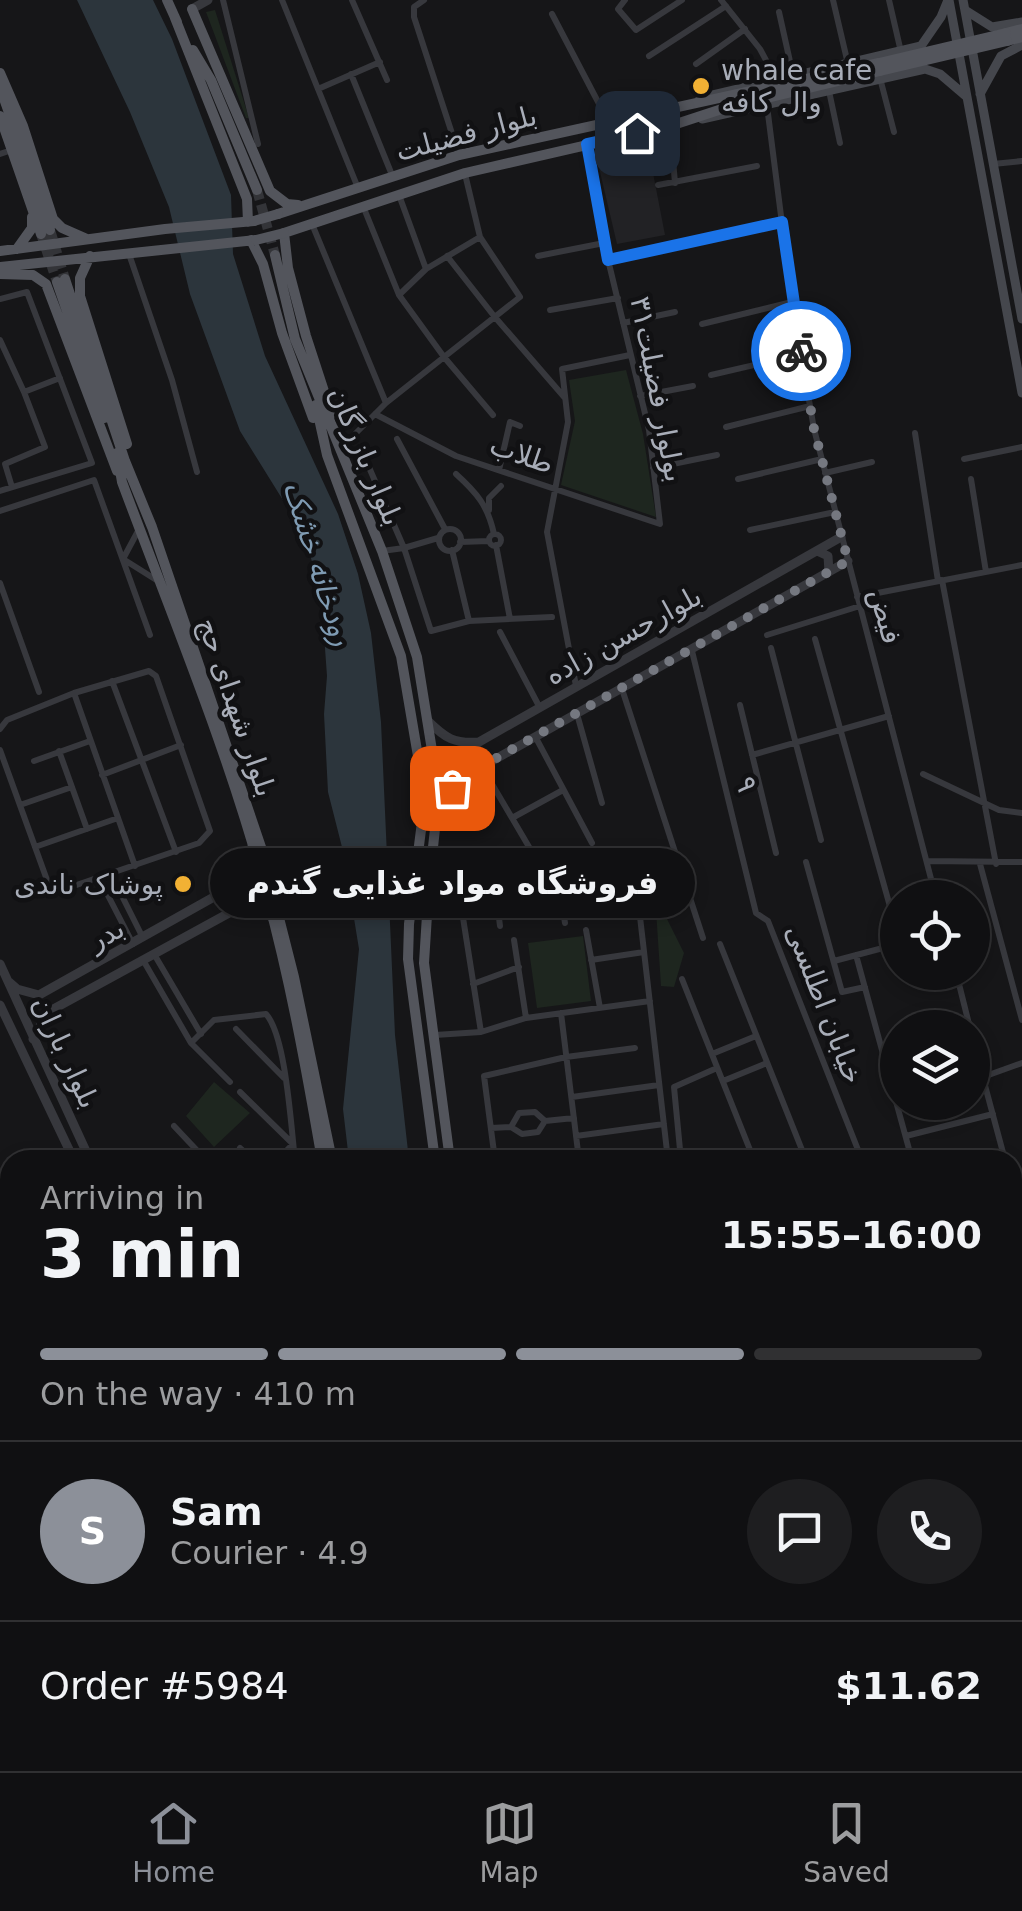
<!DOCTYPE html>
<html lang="en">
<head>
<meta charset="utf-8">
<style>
	body { margin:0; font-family:"DejaVu Sans","Noto Sans Arabic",sans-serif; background:#1e1e20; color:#f1f3f6; height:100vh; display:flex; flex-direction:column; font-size:38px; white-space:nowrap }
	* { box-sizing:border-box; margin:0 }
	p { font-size:32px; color:#9c9d9f }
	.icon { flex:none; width:55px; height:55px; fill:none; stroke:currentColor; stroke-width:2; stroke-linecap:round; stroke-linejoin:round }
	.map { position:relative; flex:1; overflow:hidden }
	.details { position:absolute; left:0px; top:1150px; width:1022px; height:622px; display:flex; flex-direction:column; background:#101012; border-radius:30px 30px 0 0; box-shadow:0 5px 15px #0003,0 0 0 2px #303032 }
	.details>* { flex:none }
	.tools { position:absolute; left:880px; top:880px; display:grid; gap:20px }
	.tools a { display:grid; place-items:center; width:110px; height:110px; border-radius:50%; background:#101012; box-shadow:0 5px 15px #0003,0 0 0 2px #303032; font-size:50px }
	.pin { position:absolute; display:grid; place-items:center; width:85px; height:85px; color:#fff; margin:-42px; border-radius:20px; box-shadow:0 5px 15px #0006 }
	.courier { position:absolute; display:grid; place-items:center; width:100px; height:100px; margin:-50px; border:8px solid #1a73e8; border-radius:50%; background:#fff; color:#222; box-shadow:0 2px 12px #0007 }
	.bubble { position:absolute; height:70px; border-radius:35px; background:#101012; box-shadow:0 5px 15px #0003,0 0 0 2px #303032; font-size:32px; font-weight:800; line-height:70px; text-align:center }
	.head em { font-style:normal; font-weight:800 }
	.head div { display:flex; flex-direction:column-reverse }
	.head { display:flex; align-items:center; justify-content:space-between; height:170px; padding:0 40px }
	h1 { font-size:65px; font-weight:800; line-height:75px }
	.bar { display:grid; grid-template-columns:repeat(4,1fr); gap:15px 10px; align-content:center; height:120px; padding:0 40px }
	.bar i { height:12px; border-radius:8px; background:#303032 }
	.bar .active { background:#8c9099 }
	.bar p { grid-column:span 4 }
	.line { display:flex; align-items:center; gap:25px; padding:0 40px; border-top:2px solid #303032 }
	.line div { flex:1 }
	.round { display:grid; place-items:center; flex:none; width:105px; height:105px; border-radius:52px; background:#1e1e20 }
	.menu { display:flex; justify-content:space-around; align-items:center; height:140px; border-top:2px solid #303032; background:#101012; font-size:28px; color:#9c9d9f }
	.menu a { display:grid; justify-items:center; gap:5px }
	.menu .active { color:#8c9099 }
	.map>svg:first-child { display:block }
	.built { fill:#222225 }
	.green { fill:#1e261f }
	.water { fill:#2c353c }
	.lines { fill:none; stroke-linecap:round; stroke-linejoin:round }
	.primary-tunnel { stroke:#333438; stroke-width:10; stroke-dasharray:10 5; stroke-linecap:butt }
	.minor { stroke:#37383d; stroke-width:6 }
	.tertiary { stroke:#37383d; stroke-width:9 }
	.secondary { stroke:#45474d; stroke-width:9 }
	.primary { stroke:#53555c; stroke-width:10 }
	.primary-bridge { stroke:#53555c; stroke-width:10 }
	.done { stroke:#757880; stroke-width:10; stroke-dasharray:0 18 }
	.route { stroke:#1a73e8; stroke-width:12 }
	.poi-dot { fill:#f2b134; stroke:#111113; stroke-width:4 }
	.labels { text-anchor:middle; stroke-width:9; stroke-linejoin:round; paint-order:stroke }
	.poi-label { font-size:28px; fill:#a8adb8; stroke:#111113; text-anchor:start }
	.street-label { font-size:28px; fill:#a8adb8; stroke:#111113 }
	.water-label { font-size:30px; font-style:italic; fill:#7f9bb3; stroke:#111113 }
</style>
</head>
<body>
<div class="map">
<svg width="1022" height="1771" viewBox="0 0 1022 1771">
	<rect width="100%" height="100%" fill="#161618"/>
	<!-- built -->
	<path class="built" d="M648,147L665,235L617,244L597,159Z"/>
	<!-- green -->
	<path class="green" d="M215,10L249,118H246L206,12Z
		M626,370L643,434L656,517L561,485L575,421L569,380Z
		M655,895L684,953L674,987L661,986Z
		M583,936L591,1001L537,1008L528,943Z
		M214,1082L250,1113L214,1147L186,1116Z"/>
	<!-- water -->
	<path class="water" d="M77,0H153L172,39L231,195L233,254L265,356L338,514L358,574L371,633L381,722L395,1035L409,1160H349L343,1109L359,949L343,851L328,792L324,714L327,676L321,593L304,534L240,431L190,294L169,207L130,112Z"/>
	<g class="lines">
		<!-- primary-tunnel -->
		<path class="primary-tunnel" d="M257,190L275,255
			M50,230L65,279
			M41,234L57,282"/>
		<!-- minor -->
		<path class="minor" d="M223,0L258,144
			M282,0L358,188
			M352,0L387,80
			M424,0L414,7V17L459,155
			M625,0L618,9L636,30L682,0
			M721,0L760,49L776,79
			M833,0L848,64
			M889,0L901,52
			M779,12L793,75
			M552,14L608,121
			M649,56L726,6
			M696,64L745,29
			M351,74L392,175
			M880,78L894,132
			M318,89L380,62
			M829,91L840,143
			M767,106L792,302L814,429L936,898
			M670,126L675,183
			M0,154L12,150
			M993,164L1022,161
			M658,185L757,166
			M399,195L426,269
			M363,206L399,295L444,357L493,415
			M312,224L386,403
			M129,254L172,380L197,472
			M447,256L494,316L565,398
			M538,256L604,243
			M608,260L782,221
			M399,295L426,269L480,237
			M0,299L27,292L92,463L0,491
			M550,310L618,298
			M623,323L675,312
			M702,324L792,302
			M0,340L24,392L60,378
			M711,375L802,354
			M640,396L693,386
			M375,414L456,456L660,524L649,430L604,243L587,145
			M726,427L810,406
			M915,433L938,581
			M397,439L445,529
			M340,449L386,403L520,297L480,237L465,174
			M365,458L404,548L431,631L469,621L552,617
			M964,459L1022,447
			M653,468L717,455
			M499,470L510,422L520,426
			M825,473L872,462
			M456,474C477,493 488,506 494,534
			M738,479L822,459
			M971,479L986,572
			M12,487L5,464L45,447L24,392
			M489,510V498L501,486
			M0,511L94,480L150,635
			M439 540a11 11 0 1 1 22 0a11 11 0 1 1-22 0Z
			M750,530L835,512
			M138,531L123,559L158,581
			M489 540a6 6 0 1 1 12 0a6 6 0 1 1-12 0Z
			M460,542L489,541
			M496,545L510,619
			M452,550L469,621
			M382,551L404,548L438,538
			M942,580L996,864
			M0,583L39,692
			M857,597L1022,565
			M500,632L540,708
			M767,635L860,606
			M815,639L898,935
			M771,648L821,840
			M692,651L756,913L768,921L862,1160
			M112,681L176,852
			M576,686L547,532L568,422L562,369L630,355
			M622,689L703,938
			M74,693L135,866
			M740,705L776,853
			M577,714L602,803
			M0,729L7,720L74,693L149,671L156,676L210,831L199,843L59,891L47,880L0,750
			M536,738L592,843
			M59,751L87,829
			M752,755L889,716
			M34,761L90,741
			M923,774L999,810L1022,813
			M102,775L181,745
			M492,784L532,852
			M20,805L72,787
			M512,818L563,790
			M35,847L118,818
			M927,861L1022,862
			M806,862L842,992L865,987
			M980,864L1022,1020
			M556,869L565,923
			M111,874L143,938
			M99,878L133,944
			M494,878L500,926
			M586,930L600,1008
			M514,940L526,1018
			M720,944L806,1160
			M154,954L201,1034
			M856,955L912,1160
			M143,960L191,1043
			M591,960L644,952
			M834,961L898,944
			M956,972L970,1028
			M682,979L754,1160
			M473,984L519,967
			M561,1013L579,1160
			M236,1029L284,1078
			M481,1032L461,905L469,881L613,862L622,864L636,882L668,1160
			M435,1035L481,1032L526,1018L650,1001
			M972,1037L1005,1160
			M712,1054L756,1036
			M983,1077L1022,1063
			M723,1081L767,1063
			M230,1082L191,1043L214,1020L266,1014C286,1036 291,1127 295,1160
			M240,1092L293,1144L277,1160
			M572,1097L659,1085
			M174,1126L206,1160
			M511,1127L519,1113L535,1112L545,1121L574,1118
			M491,1128L511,1127L522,1134L538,1132L545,1121
			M576,1136L664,1124
			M906,1136L993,1114
			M240,1148L253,1160
			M495,1160L484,1076L566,1057L635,1048
			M681,1160L674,1087L717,1068
			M0,1182L10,1187
			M1012,1190L1022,1226
			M0,1274L10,1279
			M0,1372L10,1377
			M1013,1569L1022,1588
			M0,1660L9,1650
			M0,1726L10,1735
			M278,1762L284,1771
			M570,1762L572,1771
			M655,1762L657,1771
			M740,1762L741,1771
			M823,1762L824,1771
			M907,1762L908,1771
			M992,1762L993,1771
			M0,1769L18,1762
			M175,1771L184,1762
			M230,1771L238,1762
			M371,1771L373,1762"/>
		<!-- tertiary -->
		<path class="tertiary" d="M192,9L208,0
			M817,551L828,556L829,572
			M427,720C445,738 454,744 479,742L841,537
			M479,742L473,748V757L480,764H489
			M437,811L453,788L469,774L848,561
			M243,878L253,884L254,896L251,901
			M0,964L90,1160
			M9,982L17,989L39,995L237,884L245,873L252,846
			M0,1005L74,1160
			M33,1039L48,1012L251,901L264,908L273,919
			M1012,1248L1022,1229
			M1012,1285L1022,1265
			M1012,1381L1022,1378
			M0,1501L10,1462
			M0,1573L10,1534
			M1012,1683L1022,1685
			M761,1771L766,1762
			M779,1771L783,1762"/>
		<!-- secondary -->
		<path class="secondary" d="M949,0L1022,393
			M963,0L1022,319
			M965,10L992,27L1022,22
			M921,46L941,17L948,0
			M980,94L1001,56L1022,45
			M700,98L921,46
			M702,119L925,69L940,74L967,97
			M0,1621L10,1631
			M0,1641L10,1651
			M123,1762L132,1771
			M143,1762L151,1771"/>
		<!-- primary -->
		<path class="primary" d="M167,0L177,22
			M192,9L270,191L287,204L298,205
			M175,18L247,199L248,222
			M1006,33L1022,29
			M1007,41L1022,37
			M193,50L211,80L257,190
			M0,73L23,126L53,219L62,228L87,239
			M1,90L50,230
			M0,116L41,234
			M278,214L459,155L879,63
			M251,240L263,264L282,333L313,418
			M17,249L32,228V217
			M0,251L165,229L254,221
			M275,255L295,339L382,551L417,657L435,769L437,811L429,883L424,963L450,1160
			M90,256L80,278V296L127,444
			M0,267L256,240
			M0,274L33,275L46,284L117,471
			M65,279L125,461L152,527L261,847L294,977L332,1160
			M57,282L104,418
			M316,405L327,455L401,656L420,768L422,822L409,924L408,959L435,1160
			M336,428L306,336L288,268L284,233L465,173L670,126L725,108L880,71
			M117,453L122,482C173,619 231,757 268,899C291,984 307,1073 322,1160
			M427,1762L428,1771
			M540,1762L542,1771
			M557,1762L559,1771"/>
		<!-- primary-bridge -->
		<path class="primary-bridge" d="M879,63L1006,33
			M880,71L1007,41
			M254,221L278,214
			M256,240L284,233"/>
	</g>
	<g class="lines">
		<!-- done -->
		<path class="done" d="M452,788L468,774L848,561L814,429L801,351"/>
		<!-- route -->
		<path class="route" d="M637,133L587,144L608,260L782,222L801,351"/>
	</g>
	<!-- markers -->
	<g class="poi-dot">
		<circle cx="701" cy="86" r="10"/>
		<circle cx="183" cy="884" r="10"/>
	</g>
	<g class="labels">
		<!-- poi labels -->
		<g class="poi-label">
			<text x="721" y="80">whale cafe<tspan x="721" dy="32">وال کافه</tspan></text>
			<text x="163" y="894" text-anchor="end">پوشاک ناندی</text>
		</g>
		<!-- street labels -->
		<g class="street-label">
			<text transform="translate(466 133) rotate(-15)" y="10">بلوار فضیلت</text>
			<text transform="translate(658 389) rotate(79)" y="10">بولوار فضیلت۳۱</text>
			<text transform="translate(522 454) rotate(19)" y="10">طلاب</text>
			<text transform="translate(366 456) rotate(67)" y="10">بلوار بازرگان</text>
			<text transform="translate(886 616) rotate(75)" y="10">فیض</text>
			<text transform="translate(623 635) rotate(-29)" y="10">بلوارحسن زاده</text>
			<text transform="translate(237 707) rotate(71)" y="10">بلوار شهدای حج</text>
			<text transform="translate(747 784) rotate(76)" y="10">۹</text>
			<text transform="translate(106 934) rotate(-28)" y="10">بدر</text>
			<text transform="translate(825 1004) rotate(69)" y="10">خيابان اطلسى</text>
			<text transform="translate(66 1052) rotate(65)" y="10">بلوار باران</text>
		</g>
		<!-- water labels -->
		<g class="water-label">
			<text transform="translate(318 564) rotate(73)" y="10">رودخانه خشک</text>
		</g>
	</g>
</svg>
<div class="tools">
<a><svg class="icon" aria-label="locate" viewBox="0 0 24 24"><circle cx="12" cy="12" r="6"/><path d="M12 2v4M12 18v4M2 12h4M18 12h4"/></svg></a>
<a><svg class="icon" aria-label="layers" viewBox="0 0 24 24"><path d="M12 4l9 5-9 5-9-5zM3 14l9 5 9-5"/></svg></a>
</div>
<div class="pin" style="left:452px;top:788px;background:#ea580c"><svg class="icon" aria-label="bag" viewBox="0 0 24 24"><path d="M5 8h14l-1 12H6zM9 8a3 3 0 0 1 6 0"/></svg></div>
<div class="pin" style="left:637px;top:133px;background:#1f2937"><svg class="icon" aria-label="home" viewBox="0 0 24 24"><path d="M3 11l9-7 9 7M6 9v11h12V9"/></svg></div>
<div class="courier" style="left:801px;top:351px"><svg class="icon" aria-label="bike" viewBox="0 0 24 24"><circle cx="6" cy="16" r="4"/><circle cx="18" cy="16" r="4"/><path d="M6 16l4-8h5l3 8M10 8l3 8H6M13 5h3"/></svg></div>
<div class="bubble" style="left:210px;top:848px;width:485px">فروشگاه مواد غذایی گندم</div>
<section class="details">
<div class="head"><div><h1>3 min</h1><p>Arriving in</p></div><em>15:55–16:00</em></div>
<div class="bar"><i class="active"></i><i class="active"></i><i class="active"></i><i></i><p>On the way · 410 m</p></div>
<div class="line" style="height:180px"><b class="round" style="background:#8c9099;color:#fff">S</b><div><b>Sam</b><p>Courier · 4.9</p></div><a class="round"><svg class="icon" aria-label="chat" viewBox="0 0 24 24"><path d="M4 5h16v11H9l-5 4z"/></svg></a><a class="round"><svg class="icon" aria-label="phone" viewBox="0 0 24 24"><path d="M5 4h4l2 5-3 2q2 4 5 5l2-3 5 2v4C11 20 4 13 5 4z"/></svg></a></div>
<div class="line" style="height:130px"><div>Order #5984</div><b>$11.62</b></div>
</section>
</div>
<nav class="menu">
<a class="active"><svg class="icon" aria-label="home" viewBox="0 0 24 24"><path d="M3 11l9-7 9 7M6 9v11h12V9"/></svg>Home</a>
<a><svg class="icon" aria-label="map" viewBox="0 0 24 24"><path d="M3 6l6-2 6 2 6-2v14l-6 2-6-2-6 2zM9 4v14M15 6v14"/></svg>Map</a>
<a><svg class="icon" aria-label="saved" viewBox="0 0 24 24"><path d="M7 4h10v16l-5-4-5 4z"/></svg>Saved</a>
</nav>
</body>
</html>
